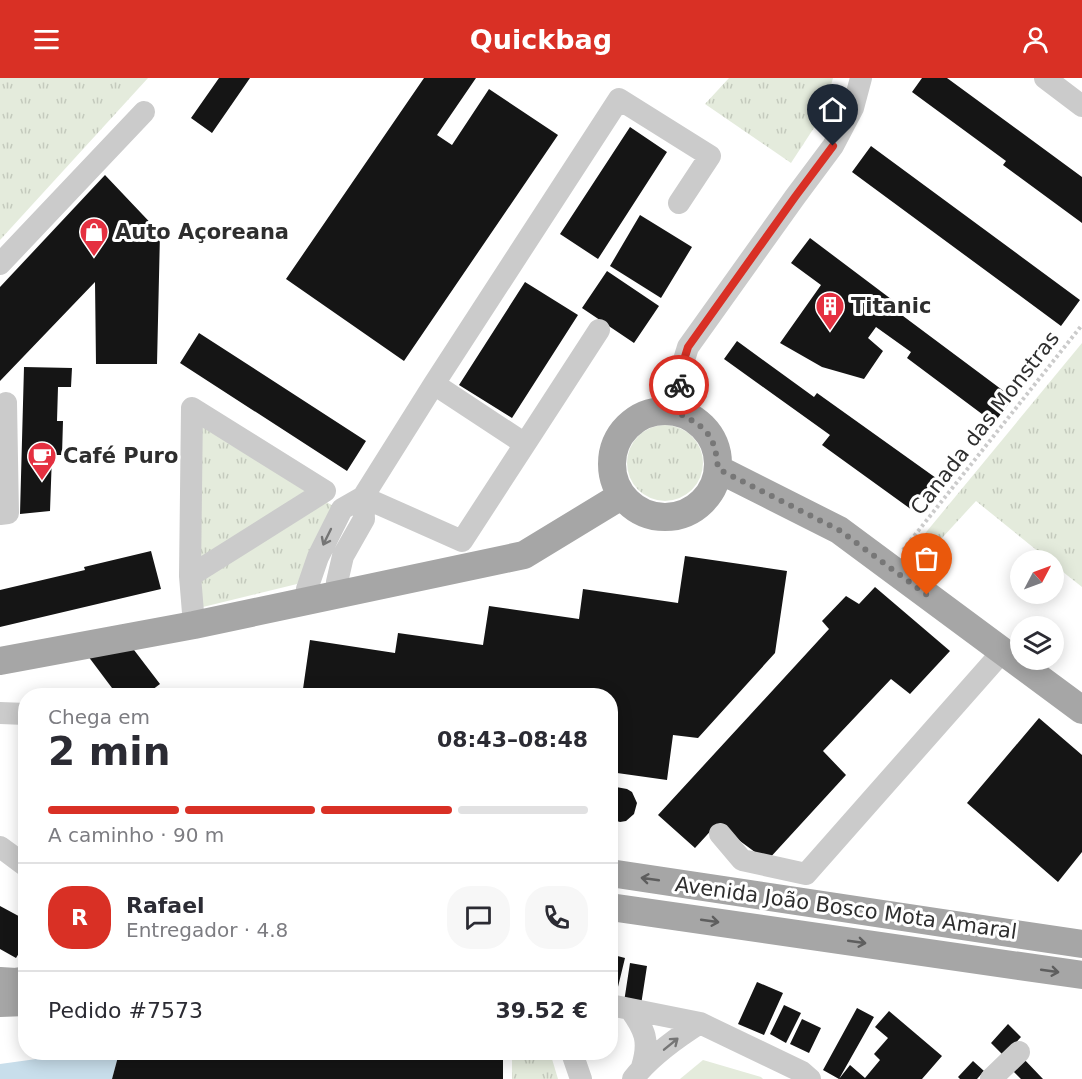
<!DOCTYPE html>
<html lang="pt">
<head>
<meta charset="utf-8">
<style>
	body { margin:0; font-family:"DejaVu Sans",sans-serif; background:#f7f7f7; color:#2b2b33; height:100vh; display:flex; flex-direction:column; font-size:22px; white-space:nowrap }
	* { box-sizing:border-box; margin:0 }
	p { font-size:20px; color:#7c7c81 }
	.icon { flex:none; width:33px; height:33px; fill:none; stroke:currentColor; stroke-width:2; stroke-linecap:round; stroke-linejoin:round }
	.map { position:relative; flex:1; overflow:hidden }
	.side { position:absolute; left:18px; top:610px; width:600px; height:372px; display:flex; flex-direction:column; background:#fff; border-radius:24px; box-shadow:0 3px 15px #0003 }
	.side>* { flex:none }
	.needle { width:39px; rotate:49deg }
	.fabs { position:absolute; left:1010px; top:472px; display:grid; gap:12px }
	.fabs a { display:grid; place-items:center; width:54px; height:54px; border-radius:50%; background:#fff; box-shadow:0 3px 15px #0003; font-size:30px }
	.pin { position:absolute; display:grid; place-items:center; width:51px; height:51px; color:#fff; margin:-62px -26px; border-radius:50% 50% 50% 0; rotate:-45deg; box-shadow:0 0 6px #0007 }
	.pin .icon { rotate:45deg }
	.courier { position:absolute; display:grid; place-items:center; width:60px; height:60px; margin:-30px; border:4px solid #d93025; border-radius:50%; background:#fff; color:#222; box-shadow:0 2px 8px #0007 }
	.summary em { font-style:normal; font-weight:800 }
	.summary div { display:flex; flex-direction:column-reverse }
	.summary { display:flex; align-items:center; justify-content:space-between; height:102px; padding:0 30px }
	h1 { font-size:39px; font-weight:800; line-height:45px }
	.bar { display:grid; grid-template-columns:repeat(4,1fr); gap:9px 6px; align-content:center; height:72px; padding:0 30px }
	.bar i { height:8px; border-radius:4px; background:#e1e1e2 }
	.bar .active { background:#d93025 }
	.bar p { grid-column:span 4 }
	.line { display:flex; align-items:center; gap:15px; padding:0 30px; border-top:2px solid #e1e1e2 }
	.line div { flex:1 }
	.round { display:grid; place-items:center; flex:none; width:63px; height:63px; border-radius:24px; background:#f7f7f7 }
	header { display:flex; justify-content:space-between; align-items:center; height:78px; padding:0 30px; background:#d93025; color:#fff; font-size:27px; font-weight:800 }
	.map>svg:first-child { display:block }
	.grass { fill:url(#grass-tufts) }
	.green { fill:#e4ebdc }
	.water { fill:#c8deeb }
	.building { fill:#151515 }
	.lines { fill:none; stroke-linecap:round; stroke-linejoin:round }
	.path { stroke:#cbcbcb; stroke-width:4; stroke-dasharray:3 3; stroke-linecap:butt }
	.minor { stroke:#cbcbcb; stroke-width:22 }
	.major { stroke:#a6a6a6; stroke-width:28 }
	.oneway { stroke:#757575 }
	.oneway2 { stroke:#5e5e5e }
	.done { stroke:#777; stroke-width:6; stroke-dasharray:0 10.8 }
	.route { stroke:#d93025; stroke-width:8 }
	.labels { text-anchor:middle; stroke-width:6; stroke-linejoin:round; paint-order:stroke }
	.poi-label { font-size:21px; font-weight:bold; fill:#2e2e2e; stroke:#fff; text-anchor:start }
	.street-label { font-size:21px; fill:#2e2e2e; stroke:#fff }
</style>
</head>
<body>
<header><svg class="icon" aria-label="menu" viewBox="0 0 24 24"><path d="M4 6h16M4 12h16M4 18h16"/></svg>Quickbag<svg class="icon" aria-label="person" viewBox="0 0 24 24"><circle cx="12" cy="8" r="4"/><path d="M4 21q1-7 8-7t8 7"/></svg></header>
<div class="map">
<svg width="1082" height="1001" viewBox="0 0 1082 1001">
	<defs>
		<pattern id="grass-tufts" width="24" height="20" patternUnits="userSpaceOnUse" patternTransform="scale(1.5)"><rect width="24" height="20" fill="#e4ebdc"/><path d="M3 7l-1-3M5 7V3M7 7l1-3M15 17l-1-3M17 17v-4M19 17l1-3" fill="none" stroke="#c4cabd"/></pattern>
	</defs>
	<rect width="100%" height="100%" fill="#fff"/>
	<!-- grass -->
	<path class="grass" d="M0,0H148L0,162Z
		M729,0H833L823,36L791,85L705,26Z
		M1082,265V509L1053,486V483H1050L976,423L931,472L918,464Z
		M199,346L338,431L297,506L203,529L196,485Z
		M627 385a38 38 0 1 1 76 0a38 38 0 1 1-76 0Z
		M512,975H549L552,981L558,1001H512Z"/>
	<!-- green -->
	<path class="green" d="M703,982L761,999L763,1001H680Z"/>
	<!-- water -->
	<path class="water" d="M80,975H119L112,1001H0V986Z"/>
	<!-- building -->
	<path class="building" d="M219,0H250L212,55L191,40Z
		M424,0H476L437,57L452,67L489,11L558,57L404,283L286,201Z
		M922,0H947L1082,99V145L1003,87L1006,83L912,14Z
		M630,49L667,74L598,181L560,156Z
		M871,68L1080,222L1061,248L852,94Z
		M105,97L160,155L157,286H96L95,204L0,303V209Z
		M640,137L692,169L661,220L610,188Z
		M810,160L899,227L895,232L1013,320L994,345L907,280L911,274L876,249L868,260L883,273L864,301L822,289L780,265L821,207L791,185Z
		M607,193L659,228L634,265L582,230Z
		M525,204L578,237L512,340L459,307Z
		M199,255L366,363L347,393L180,285Z
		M737,263L814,319L817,315L936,400L912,432L822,367L830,357L724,281Z
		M24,289L72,290L71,309H58L57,343H63L62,377H52L50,433L20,436Z
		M151,473L161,511L0,549V512L85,492L84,489Z
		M685,478L787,493L775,575L698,660L673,657L667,702L610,694V618H302L310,562L395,575L398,555L483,567L489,528L579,541L583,511L678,525Z
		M875,509L950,573L910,616L891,601L823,673L846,697L767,783L717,746L695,770L658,737L829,551L822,543L846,518L859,526Z
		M131,568L160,606L144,618H118L88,578Z
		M1039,640L1082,677V774L1058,804L967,725Z
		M616,709L627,711L632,714L637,725L634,736L626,743L620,744L610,741V711Z
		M0,828L26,842V864L16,880L0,871Z
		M610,876L625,880L617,913L610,911Z
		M630,885L647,888L641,927L624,924Z
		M757,904L783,915L764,957L738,946Z
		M784,927L801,935L786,965L770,956Z
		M857,930L874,939L839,1001L823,992Z
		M889,933L942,978L922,1001H839L850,987L865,1000L880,982L874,976L888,960L875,949Z
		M802,941L821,950L809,975L790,966Z
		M1008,946L1021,959L1004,978L991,965Z
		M119,975H503V1001H112Z
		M1021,978L1043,1001H1021L1009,989Z
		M973,983L984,993L977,1001H960L958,999Z"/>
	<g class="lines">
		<!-- path -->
		<path class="path" d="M903,472L1082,247"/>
		<!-- minor -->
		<path class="minor" d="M1045,0L1082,28
			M0,186L144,34
			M434,306L525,366L462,463L363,419L434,306L619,21L710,78L679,125
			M6,325L7,381
			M192,330L325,413L190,498Z
			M678,335L679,298L688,269L795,119L833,68L853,30L861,0
			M525,366L599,252
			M0,381H7L8,435L0,436
			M190,498L194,547
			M339,517L337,504L343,478L364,441L363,419
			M305,523L307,511L318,479L342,431L363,419
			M0,635L26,636
			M720,756L742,782L806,796L1003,573
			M0,769L26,788
			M610,927L700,945L802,994L810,1001
			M630,931C645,952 650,963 642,989
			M572,975L581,1001
			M633,1001C649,980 678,959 700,945
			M991,1001L1019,974"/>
		<!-- major -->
		<path class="major" d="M612 386a53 53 0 1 1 106 0a53 53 0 1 1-106 0Z
			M718,391L839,452L1082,632
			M0,583L194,547L524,477L621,418
			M610,795L1082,866
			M610,829L1082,897
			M0,903L16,904L26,902
			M0,925L26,924"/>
	</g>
	<!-- one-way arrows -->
	<defs><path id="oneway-shaft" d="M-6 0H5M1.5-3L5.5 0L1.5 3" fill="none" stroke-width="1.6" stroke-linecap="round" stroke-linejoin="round" transform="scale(1.5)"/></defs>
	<g class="oneway">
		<use href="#oneway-shaft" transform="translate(327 459) rotate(116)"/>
		<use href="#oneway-shaft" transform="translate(671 966) rotate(-39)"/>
	</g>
	<g class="oneway2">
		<use href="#oneway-shaft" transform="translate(650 801) rotate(-172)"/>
		<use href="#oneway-shaft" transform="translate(710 843) rotate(8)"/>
		<use href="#oneway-shaft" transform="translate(857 864) rotate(8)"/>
		<use href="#oneway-shaft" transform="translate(1050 893) rotate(8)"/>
	</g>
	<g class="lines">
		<!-- done -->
		<path class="done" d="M679,307L678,335C708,350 715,358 718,391L839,452L927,517"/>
		<!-- route -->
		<path class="route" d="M679,307V298L688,269L795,119L833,68"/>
	</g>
	<!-- icons -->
	<defs>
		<g id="shop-pin" transform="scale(1.5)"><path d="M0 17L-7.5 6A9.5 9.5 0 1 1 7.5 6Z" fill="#e53040" stroke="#fff"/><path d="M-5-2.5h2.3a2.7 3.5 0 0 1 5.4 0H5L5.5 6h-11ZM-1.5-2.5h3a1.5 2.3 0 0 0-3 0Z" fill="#fff"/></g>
		<g id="building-pin" transform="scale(1.5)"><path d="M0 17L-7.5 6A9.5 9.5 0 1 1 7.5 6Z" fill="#e53040" stroke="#fff"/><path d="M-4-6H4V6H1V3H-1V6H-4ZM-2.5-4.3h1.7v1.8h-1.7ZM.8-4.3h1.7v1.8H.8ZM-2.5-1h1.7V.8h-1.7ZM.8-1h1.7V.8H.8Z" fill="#fff"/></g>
		<g id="cafe-pin" transform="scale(1.5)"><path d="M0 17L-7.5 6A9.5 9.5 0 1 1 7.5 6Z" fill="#e53040" stroke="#fff"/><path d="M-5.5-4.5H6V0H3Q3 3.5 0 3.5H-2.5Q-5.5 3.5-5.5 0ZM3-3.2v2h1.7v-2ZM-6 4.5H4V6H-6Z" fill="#fff"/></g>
	</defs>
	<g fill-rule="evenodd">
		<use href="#shop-pin" x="94" y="154"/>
		<use href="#building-pin" x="830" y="228"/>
		<use href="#cafe-pin" x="42" y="378"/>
	</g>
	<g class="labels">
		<!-- poi labels -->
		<g class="poi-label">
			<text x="115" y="161">Auto Açoreana</text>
			<text x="851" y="235">Titanic</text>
			<text x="63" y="385">Café Puro</text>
		</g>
		<!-- street labels -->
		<g class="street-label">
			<text transform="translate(985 345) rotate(-52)" y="7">Canada das Monstras</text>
			<text transform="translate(846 830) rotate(8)" y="7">Avenida João Bosco Mota Amaral</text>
		</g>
	</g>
</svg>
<div class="fabs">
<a><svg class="needle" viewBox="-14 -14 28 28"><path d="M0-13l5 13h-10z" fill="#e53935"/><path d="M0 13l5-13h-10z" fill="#7c7c81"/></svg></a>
<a><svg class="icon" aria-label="layers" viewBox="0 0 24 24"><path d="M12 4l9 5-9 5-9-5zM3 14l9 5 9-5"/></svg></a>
</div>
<div class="pin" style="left:927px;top:517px;background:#ea580c"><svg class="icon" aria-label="bag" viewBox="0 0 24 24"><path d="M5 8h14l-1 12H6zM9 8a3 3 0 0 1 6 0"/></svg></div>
<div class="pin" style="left:833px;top:68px;background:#1f2937"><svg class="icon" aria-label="home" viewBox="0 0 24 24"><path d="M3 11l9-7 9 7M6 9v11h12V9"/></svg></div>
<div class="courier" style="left:679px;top:307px"><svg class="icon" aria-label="bike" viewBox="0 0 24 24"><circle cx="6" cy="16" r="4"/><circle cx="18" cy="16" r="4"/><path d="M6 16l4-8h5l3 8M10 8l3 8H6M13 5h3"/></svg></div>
<section class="side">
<div class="summary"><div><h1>2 min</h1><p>Chega em</p></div><em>08:43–08:48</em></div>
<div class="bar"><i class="active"></i><i class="active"></i><i class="active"></i><i></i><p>A caminho · 90 m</p></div>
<div class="line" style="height:108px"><b class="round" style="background:#d93025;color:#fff">R</b><div><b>Rafael</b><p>Entregador · 4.8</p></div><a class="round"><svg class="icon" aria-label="chat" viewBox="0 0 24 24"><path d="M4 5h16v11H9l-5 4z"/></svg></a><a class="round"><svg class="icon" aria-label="phone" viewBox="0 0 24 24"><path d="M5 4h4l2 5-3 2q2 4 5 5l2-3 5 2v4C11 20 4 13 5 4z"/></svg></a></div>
<div class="line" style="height:78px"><div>Pedido #7573</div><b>39.52 €</b></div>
</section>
</div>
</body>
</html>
